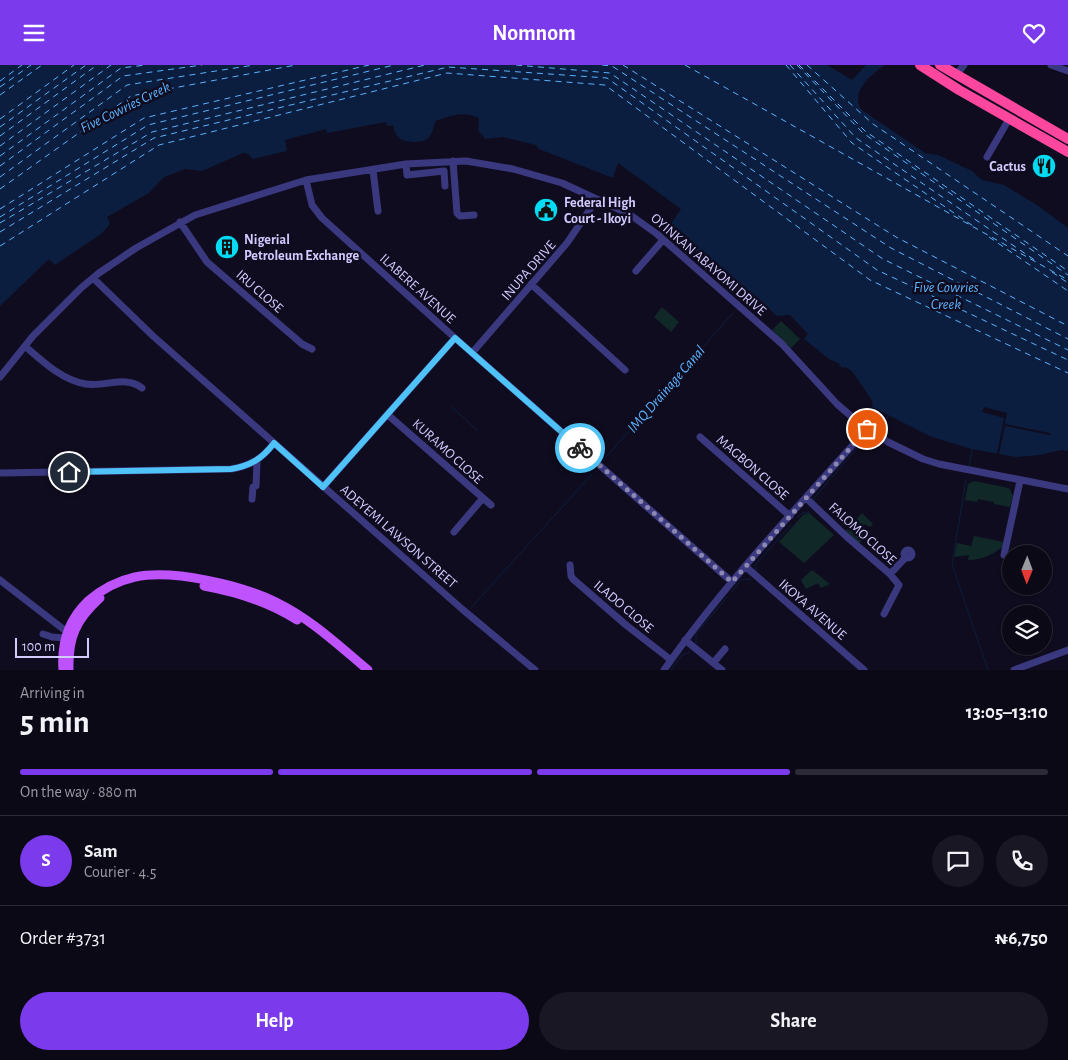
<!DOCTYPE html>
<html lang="en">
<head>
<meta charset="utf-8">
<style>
	body { margin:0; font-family:"Alegreya Sans",sans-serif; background:#1a1724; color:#f1f3f6; height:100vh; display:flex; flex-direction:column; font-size:19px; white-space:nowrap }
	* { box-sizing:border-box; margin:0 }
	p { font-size:16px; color:#9a9aa1 }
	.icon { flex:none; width:28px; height:28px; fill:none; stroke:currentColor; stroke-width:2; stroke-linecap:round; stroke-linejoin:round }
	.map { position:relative; height:605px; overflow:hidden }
	.details { display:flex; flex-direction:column; background:#0c0917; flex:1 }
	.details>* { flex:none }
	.needle { width:32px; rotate:181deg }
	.controls { position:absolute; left:1002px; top:480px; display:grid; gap:10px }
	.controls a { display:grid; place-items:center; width:50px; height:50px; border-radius:50%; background:#0c0917; box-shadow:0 1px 4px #0004,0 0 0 1px #2c2a36; font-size:25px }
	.scale { position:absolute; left:15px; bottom:12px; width:74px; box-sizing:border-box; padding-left:5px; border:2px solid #d1cbff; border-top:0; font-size:14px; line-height:18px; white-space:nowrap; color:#d1cbff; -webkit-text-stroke:4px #100c1f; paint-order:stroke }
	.pin { position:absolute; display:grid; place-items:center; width:42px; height:42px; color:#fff; margin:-21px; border:2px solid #fff; border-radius:50%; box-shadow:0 1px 5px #0007 }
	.courier { position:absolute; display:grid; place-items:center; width:50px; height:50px; margin:-25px; border:4px solid #4fc3f7; border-radius:50%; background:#fff; color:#222; box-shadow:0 1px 6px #0007 }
	.head em { font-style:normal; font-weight:600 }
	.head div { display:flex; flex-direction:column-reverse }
	.head { display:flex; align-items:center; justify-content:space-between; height:85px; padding:0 20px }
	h1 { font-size:32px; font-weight:600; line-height:38px }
	.bar { display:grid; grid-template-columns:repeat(4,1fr); gap:8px 5px; align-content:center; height:60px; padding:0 20px }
	.bar i { height:6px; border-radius:4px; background:#2c2a36 }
	.bar .on { background:#7c3aed }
	.bar p { grid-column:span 4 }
	.line { display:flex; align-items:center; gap:12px; padding:0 20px; border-top:1px solid #2c2a36 }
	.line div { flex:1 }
	.round { display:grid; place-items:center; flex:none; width:52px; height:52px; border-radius:26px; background:#1a1724 }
	.button { display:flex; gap:10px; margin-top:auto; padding:10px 20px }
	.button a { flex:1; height:58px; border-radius:30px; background:#7c3aed; color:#fff; font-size:20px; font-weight:600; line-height:58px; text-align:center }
	.button a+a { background:#1a1724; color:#f1f3f6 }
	header { display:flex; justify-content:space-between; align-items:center; height:65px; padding:0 20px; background:#7c3aed; color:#fff; font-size:22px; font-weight:600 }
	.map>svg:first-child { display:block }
	.green { fill:#102928 }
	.water { fill:#0b1e3f }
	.pier { fill:#100c1f }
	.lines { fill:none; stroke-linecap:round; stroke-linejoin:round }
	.stream { stroke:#0b1e3f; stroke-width:1 }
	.ferry { stroke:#5ab2fd; stroke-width:1; stroke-dasharray:6 5; stroke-linecap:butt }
	.minor { stroke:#3a387e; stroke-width:7 }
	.major { stroke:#be53fd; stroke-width:9 }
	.highway { stroke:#fd479e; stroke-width:10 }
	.done { stroke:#8d88b1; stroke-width:5; stroke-dasharray:0 9 }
	.route { stroke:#4fc3f7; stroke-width:6 }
	.labels { text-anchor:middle; stroke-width:5; stroke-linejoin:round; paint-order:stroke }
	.poi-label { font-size:14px; font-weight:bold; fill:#d1cbff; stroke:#100c1f; text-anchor:start }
	.street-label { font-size:14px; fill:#d1cbff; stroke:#100c1f }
	.water-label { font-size:15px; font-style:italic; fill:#5ab2fd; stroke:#100c1f }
</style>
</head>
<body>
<header><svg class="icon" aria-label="menu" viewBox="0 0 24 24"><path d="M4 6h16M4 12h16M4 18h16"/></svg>Nomnom<svg class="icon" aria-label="heart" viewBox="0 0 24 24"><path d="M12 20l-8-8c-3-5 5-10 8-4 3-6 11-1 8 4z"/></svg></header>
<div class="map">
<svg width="1068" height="605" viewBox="0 0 1068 605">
	<rect width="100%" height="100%" fill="#100c1f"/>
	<!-- green -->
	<path class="green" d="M662,242L679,257L671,267L654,252Z
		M781,256L800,274L791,283L772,265Z
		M974,416L1009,423L1013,431L1010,442L994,439V437L978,434L977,437L965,435L968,419Z
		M809,448L834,470L804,498L779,477L803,450Z
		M862,448L873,459L870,462L865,459L859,466L865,472L858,480L844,468Z
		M974,471L1004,477L1003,482C991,490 982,495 968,495L969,490L954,492L957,478L971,481Z
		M812,505L830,519L821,523L818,518L806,524L801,515Z"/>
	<!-- water -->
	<path class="water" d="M0,0H827L852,15L866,0H885C871,9 849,28 862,45L925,88L938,90L972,106L982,115L1004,120L1037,140L1068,163V386L1062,385L1039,390L1016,392L972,384L932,372L872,342L873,339L871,334L852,306L845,302L843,303L839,301L840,299L829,294L804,274L808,269L790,250L777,251L751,227L737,226L725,216L717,205L705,196L670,160L681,144L618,98L613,113L539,84L536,80L503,72L485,74L478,65L479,53C463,46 452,50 436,56C433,61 433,70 427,74C424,77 420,76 416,77C402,77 396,74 393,60L387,61L386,57L327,68L326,64L285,75L287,86L253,94L248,89L243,88L202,106L185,104L164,112L149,128L107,152L110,159L101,169L55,200L49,194L0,241Z"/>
	<!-- pier -->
	<path class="pier" d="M984,342L1007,348L1005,359L1050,368V370L1005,361L999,389H997L1004,353L982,347Z"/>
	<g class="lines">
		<!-- stream -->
		<path class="stream" d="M452,342L478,366
			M877,367L888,351
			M600,399L733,248
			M969,402L972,384
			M966,415L952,499L988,605
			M814,436V433L862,377H871
			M798,452L802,448L809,447
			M756,507L755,500L791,460
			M731,528L741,515L751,514
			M470,544L592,409
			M696,579V569L727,532
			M671,605L682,590L690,587"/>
		<!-- ferry -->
		<path class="ferry" d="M516,0L610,8L883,194L1068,285
			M602,0L612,1L891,183L1068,274
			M623,0L896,172L1068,261
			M685,0L1068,215
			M786,0L852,78L973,161
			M790,0L856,73L1036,196
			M797,0L863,68L1068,210
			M799,0L865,66L1068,206
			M807,0L873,59L1068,191
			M0,16L22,0
			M0,22L31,0
			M0,30L42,0
			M0,54L74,0
			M0,62L86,0
			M0,71L97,0
			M0,81L111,0
			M0,91L121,3L146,0
			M0,101L123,11L202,0
			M0,112L127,20L254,0
			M0,124L131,31L296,0
			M0,144L144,53L369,0
			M0,152L148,60L394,0
			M0,158L152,67L425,0
			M0,167L154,73L448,2L607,13L877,205L1068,295
			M989,172L1068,226
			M0,181L159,80L447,8L605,20L870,215L1068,308
			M1052,207L1068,218"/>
		<!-- minor -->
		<path class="minor" d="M1051,0L1068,6
			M956,10L964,0
			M987,92L1009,54
			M453,96L457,148L460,151L474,150
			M406,99L407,110L444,106L445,121
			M373,105L378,146
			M306,115L312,140L322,153L455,273L732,517
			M180,157L207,197L302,279L312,284
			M636,206L663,175
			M93,213L153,271L462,544L535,605
			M531,219L625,305
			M25,281C42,296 62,315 86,319C106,322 126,310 142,323
			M472,288L567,178L597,134
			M0,312L33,271L81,223L99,208L136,183L195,150L306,115L406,99L466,96L513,104L562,118L629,149L657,169L782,279L837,339L852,352L888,377L923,394L939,399L1068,424
			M388,350L491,440
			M700,372L790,451
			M0,408L231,404C250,401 262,394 274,378
			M323,422L455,273
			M806,433L847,472L890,509L899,520L884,549
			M252,434L253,422L256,421L257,396
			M454,467L483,433
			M904 489a4 4 0 1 1 8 0a4 4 0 1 1-8 0Z
			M1004,490L1020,416
			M570,500L571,511L573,514L626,560L671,595
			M746,502L864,605
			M890,509L906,492
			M0,515L67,567
			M43,569L52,572L65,573
			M685,575L722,605
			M714,597L725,584
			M664,605C724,519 798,442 867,364
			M1014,605L1068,585"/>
		<!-- major -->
		<path class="major" d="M204,521C237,527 269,537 297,555
			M63,605C61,578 68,555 88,536C102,524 117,516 135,512C173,504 241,520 276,537C311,554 338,580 368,605
			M69,605C68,572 76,555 100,533"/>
		<!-- highway -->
		<path class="highway" d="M920,0L959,25L1068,87
			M940,0L1068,74"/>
	</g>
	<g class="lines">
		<!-- done -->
		<path class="done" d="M580,383L732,517L867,364"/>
		<!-- route -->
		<path class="route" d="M69,407L231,404C250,401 262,394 274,378L323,422L455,273L580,383"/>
	</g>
	<!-- icons -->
	<defs>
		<g id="restaurant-disc" transform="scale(1.25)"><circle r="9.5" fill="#02dbf3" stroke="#100c1f"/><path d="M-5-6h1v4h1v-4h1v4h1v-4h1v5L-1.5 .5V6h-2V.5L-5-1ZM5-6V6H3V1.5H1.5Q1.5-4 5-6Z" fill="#111"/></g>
		<g id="civic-disc" transform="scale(1.25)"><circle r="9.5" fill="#02dbf3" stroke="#100c1f"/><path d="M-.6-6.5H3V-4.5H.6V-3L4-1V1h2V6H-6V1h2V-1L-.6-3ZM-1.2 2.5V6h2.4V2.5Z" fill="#111"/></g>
		<g id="building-disc" transform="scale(1.25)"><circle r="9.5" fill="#02dbf3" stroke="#100c1f"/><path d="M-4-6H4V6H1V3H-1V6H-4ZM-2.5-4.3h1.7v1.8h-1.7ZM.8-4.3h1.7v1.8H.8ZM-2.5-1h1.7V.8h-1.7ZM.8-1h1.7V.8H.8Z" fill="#111"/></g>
	</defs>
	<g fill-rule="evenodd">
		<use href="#restaurant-disc" x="1044" y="101"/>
		<use href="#civic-disc" x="546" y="145"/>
		<use href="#building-disc" x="227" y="182"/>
	</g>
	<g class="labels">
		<!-- poi labels -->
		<g class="poi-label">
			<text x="1026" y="106" text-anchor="end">Cactus</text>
			<text x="564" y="142">Federal High<tspan x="564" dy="16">Court - Ikoyi</tspan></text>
			<text x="244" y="179">Nigerial<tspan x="244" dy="16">Petroleum Exchange</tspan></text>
		</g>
		<!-- street labels -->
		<g class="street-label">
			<text transform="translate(709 199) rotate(41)" y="5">OYINKAN ABAYOMI DRIVE</text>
			<text transform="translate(528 205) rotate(-49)" y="5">INUPA DRIVE</text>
			<text transform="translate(418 223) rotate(42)" y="5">ILABERE AVENUE</text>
			<text transform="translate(260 226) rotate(41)" y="5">IRU CLOSE</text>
			<text transform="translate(448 386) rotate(42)" y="5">KURAMO CLOSE</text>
			<text transform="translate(753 402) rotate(41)" y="5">MAGBON CLOSE</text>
			<text transform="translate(863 468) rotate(42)" y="5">FALOMO CLOSE</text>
			<text transform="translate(399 471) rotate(41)" y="5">ADEYEMI LAWSON STREET</text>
			<text transform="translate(624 541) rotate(40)" y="5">ILADO CLOSE</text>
			<text transform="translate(813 544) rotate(41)" y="5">IKOYA AVENUE</text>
		</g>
		<!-- water labels -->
		<g class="water-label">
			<text transform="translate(125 42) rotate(-26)" y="5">Five Cowries Creek</text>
			<text x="946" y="227">Five Cowries<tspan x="946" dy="17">Creek</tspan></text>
			<text transform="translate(666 324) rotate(-49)" y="5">IMQ Drainage Canal</text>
		</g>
	</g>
</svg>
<div class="controls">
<a><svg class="needle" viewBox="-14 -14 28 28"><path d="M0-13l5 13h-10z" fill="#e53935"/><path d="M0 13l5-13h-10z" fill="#9a9aa1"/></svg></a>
<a><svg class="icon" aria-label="layers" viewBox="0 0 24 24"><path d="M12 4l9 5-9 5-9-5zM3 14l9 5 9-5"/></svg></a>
</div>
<div class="scale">100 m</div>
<div class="pin" style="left:867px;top:364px;background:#ea580c"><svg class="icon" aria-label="bag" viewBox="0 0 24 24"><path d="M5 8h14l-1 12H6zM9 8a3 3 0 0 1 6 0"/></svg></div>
<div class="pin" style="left:69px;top:407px;background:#1f2937"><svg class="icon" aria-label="home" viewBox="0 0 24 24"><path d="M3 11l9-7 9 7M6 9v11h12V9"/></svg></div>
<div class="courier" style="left:580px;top:383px"><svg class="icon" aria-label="bike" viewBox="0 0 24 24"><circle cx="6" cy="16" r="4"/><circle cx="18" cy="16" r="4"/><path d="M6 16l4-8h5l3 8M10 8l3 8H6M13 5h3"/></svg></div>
</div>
<section class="details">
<div class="head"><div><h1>5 min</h1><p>Arriving in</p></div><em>13:05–13:10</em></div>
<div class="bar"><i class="on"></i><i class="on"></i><i class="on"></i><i></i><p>On the way · 880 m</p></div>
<div class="line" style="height:90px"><b class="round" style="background:#7c3aed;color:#fff">S</b><div><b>Sam</b><p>Courier · 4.5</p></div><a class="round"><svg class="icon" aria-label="chat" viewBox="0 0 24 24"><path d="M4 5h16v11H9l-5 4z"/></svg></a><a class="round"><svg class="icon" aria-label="phone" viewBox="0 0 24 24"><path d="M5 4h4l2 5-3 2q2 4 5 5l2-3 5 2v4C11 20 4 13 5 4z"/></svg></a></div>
<div class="line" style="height:65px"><div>Order #3731</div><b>₦6,750</b></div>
<div class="button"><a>Help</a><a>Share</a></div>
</section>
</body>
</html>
